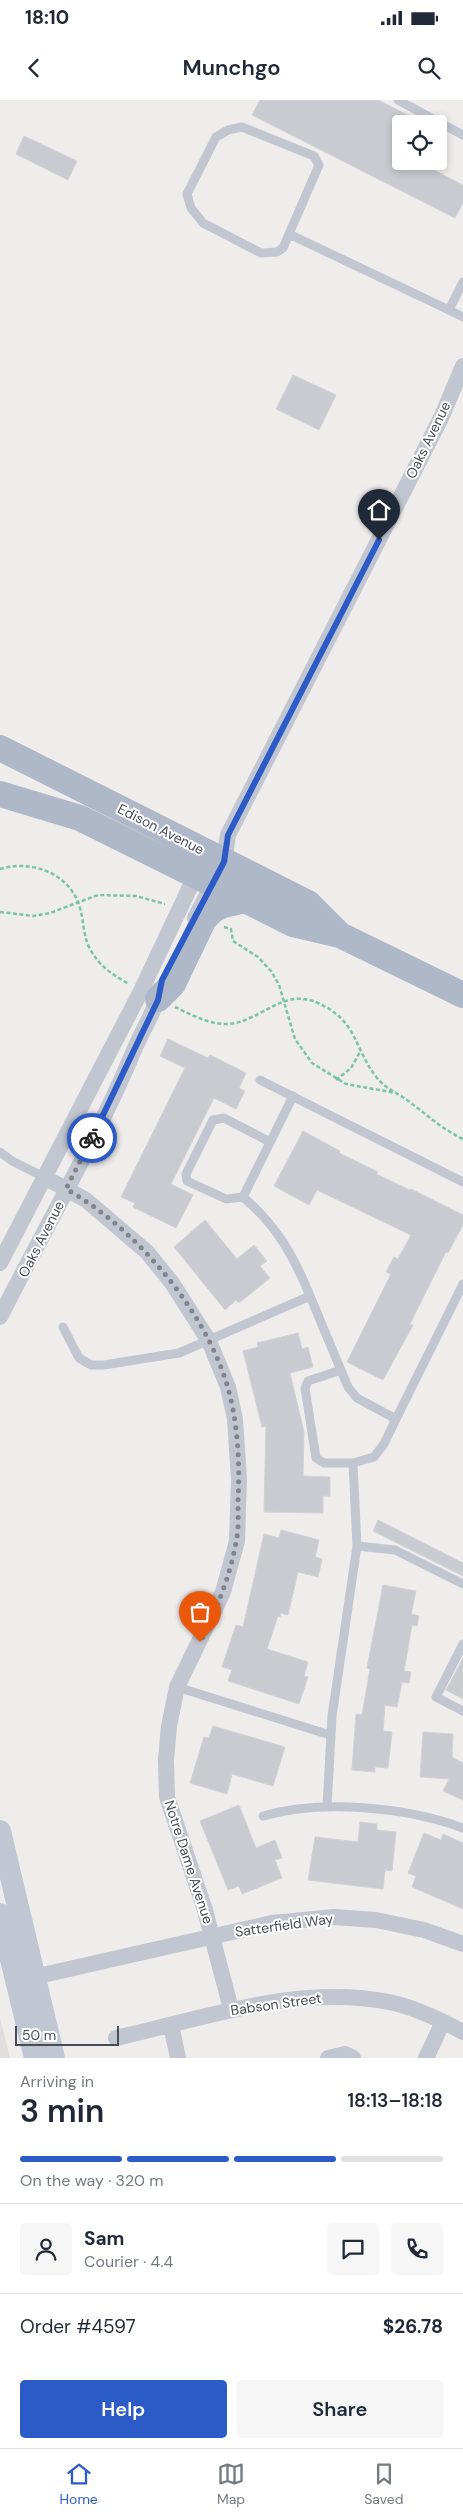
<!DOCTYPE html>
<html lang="en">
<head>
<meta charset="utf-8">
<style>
	body { margin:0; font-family:"DM Sans",sans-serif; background:#f6f6f7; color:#1f2937; height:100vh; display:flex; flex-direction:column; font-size:19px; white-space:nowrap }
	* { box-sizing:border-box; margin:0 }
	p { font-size:16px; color:#747a83 }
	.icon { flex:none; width:28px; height:28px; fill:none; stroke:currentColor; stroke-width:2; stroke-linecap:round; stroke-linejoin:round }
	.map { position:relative; height:1958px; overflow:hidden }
	.panel { display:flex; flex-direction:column; background:#fff; flex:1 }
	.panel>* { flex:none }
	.buttons { position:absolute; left:392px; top:15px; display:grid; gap:10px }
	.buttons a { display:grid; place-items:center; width:55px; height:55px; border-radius:5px; background:#fff; box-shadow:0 2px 8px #0003; font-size:25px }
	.scale { position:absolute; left:15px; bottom:12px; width:104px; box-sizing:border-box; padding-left:5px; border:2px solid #464d57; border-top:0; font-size:14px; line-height:18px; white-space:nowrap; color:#464d57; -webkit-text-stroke:4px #fff; paint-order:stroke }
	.pin { position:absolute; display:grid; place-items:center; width:42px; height:42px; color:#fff; margin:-51px -21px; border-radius:50% 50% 50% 0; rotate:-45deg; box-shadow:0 0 5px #0007 }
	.pin .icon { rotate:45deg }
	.courier { position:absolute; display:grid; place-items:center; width:50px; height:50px; margin:-25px; border:4px solid #2c5bc8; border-radius:50%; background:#fff; color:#222; box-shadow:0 1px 6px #0007 }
	.summary em { font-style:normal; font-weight:600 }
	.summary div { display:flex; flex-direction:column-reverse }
	.summary { display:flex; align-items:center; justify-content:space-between; height:85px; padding:0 20px }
	h1 { font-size:32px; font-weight:600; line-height:38px }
	.bar { display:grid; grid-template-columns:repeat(4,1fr); gap:8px 5px; align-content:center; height:60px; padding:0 20px }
	.bar i { height:6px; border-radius:4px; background:#e0e1e3 }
	.bar .current { background:#2c5bc8 }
	.bar p { grid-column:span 4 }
	.line { display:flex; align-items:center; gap:12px; padding:0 20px; border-top:1px solid #e0e1e3 }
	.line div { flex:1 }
	.round { display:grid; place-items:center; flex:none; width:52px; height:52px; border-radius:5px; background:#f6f6f7 }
	.cta { display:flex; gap:10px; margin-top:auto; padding:10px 20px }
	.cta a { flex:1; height:58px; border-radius:5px; background:#2c5bc8; color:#fff; font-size:20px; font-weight:600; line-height:58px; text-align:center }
	.cta a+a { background:#f6f6f7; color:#1f2937 }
	.status { display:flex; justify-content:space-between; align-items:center; height:35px; padding:0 25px; background:#fff; direction:ltr }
	.status svg { height:14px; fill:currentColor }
	header { display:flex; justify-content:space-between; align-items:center; height:65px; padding:0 20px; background:#fff; font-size:22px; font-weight:600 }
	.menu { display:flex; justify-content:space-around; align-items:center; height:70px; border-top:1px solid #e0e1e3; background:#fff; font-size:14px; color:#747a83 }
	.menu a { display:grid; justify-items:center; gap:2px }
	.menu .current { color:#2c5bc8 }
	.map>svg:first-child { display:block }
	.education { fill:#dfdedd }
	.building { fill:#cacbd0; stroke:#d1d2d7 }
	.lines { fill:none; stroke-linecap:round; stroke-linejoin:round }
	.path { stroke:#7ac2a8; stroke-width:2.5; stroke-dasharray:4 2.5; stroke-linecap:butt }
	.lane { stroke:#c1c6d0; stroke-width:9 }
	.street { stroke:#c1c6d0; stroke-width:16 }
	.secondary { stroke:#c0c7d3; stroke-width:22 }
	.primary { stroke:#aeb8c8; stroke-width:26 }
	.done { stroke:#81858b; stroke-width:5; stroke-dasharray:0 9 }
	.route { stroke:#2c5bc8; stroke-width:6 }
	.labels { text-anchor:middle; stroke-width:4; stroke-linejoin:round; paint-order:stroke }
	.street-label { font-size:14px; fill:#464d57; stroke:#fff }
</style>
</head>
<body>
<div class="status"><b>18:10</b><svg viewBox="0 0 49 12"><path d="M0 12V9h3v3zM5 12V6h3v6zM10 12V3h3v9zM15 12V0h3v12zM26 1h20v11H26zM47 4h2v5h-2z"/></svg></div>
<header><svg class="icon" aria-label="back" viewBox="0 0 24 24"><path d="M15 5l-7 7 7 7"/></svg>Munchgo<svg class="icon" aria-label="search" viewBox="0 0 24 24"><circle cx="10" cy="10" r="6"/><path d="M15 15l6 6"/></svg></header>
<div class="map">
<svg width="463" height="1958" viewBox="0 0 463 1958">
	<rect width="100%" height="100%" fill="#efecec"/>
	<!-- education -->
	<path class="education" d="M0,1918L10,1958H0Z"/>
	<!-- building -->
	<path class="building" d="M260,0H378L425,24H401V61H424L422,64L463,85V103L455,118L252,15Z
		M24,36L77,61L68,80L16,54Z
		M293,275L336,295L319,330L276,309Z
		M168,939L208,958L210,955L246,973L239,988L245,991L236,1009L214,998L171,1084L193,1095L176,1128L133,1107L135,1103L121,1097L185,968L160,956Z
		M303,1031L340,1051L339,1053L378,1072L376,1074L410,1090L411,1089L463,1115V1125L448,1153L446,1152L410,1224L413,1225L383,1280L347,1262L391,1174L386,1172L394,1157L398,1159L411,1135L317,1090L309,1105L274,1086Z
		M205,1120L237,1159L254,1145L267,1161L260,1166L270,1178L239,1203L236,1200L225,1210L174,1147Z
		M298,1233L302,1249L308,1247L313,1267L290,1273L304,1332L303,1376L330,1377V1396H323V1413L264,1412L266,1326L262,1327L243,1251L258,1247L257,1243Z
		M378,1420L463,1463V1476L373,1431Z
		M281,1430L319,1440L315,1457L322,1459L318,1477L298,1472L288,1515L281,1513L280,1517L278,1516L267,1549L308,1562L304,1576L308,1577L299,1604L228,1581L232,1570L222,1567L236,1525L243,1527L264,1434L279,1438Z
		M383,1485L416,1491L411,1514L419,1516L417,1526L412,1525L404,1571L411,1572L409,1583L402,1582L397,1607L385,1605L383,1631L392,1632L388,1668L375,1667V1672L352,1670L356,1614L362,1615L370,1569L367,1568Z
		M463,1558V1599L446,1590Z
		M213,1626L285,1647L273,1686L232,1674L227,1694L190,1683L204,1637L209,1638Z
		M423,1632L453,1634L452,1657L463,1663V1700L443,1691L449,1679L420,1677Z
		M239,1705L256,1748L275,1740L282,1758L275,1760L282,1778L242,1794L239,1786L228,1790L200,1721Z
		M360,1722L377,1724V1730L396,1732L392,1771L385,1770L383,1789L308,1780L315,1737L358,1742Z
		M424,1733L441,1740L443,1734L463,1743V1809L412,1787L416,1776L408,1773Z"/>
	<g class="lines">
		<!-- path -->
		<path class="path" d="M0,769C32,759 71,774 80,808C84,822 83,836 90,849C99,866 113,875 129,884
			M0,812L33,816L50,813L98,795L136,796L165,804
			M224,827L231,829L233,841L258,857L271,871L279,885L295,939L312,963L346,984L396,993
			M175,907C192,915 210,925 229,924C261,921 284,887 318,903C358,921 353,947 377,978C385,988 397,993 407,1000C426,1014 442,1029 463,1039
			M336,980L351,968L360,952"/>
		<!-- lane -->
		<path class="lane" d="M398,0L463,35
			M289,134L283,148L277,152L261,153L203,123L191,108L187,94L216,37L228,30L242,27L314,56L319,65L289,134L449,210
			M463,182L449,210L463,217
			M260,980L463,1082
			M293,996L243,1097C276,1125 294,1156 310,1196
			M0,1052L12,1061L44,1077
			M243,1097L226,1099L187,1081L186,1074L213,1020L224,1018L270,1042
			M63,1227L79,1258L91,1265H104L179,1253L310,1196L348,1287L357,1298L396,1319L463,1184
			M341,1270L308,1281L305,1288L316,1358L324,1363H353
			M357,1446L353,1363L374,1357L384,1344L396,1319
			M463,1544L436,1597L463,1611
			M177,1587L330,1635
			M327,1707L332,1616L357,1446L395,1450L463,1484
			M263,1716C322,1699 406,1707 463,1728"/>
		<!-- street -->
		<path class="street" d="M195,818L224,762L228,735L441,318L463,266
			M44,1077L86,1100L147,1152L172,1183L209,1241L228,1287L235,1319L239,1379L237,1441L223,1492L177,1587L169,1626L166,1660L167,1697L205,1810L231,1909
			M0,1163L141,891L199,768
			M0,1217C45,1128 96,1041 135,948C143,929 156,910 160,889
			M25,1879L272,1823L334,1817L376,1820L424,1830L463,1844
			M171,1925L178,1958
			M116,1938C205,1918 298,1884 389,1902C414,1907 441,1920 463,1932
			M328,1958L345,1954L353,1958
			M426,1958L443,1922"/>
		<!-- secondary -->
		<path class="secondary" d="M0,1731L54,1958
			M0,1814L35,1958"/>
		<!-- primary -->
		<path class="primary" d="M0,648L308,803L340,835
			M0,694L80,718L293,824L340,835L463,895
			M158,899L173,884L204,819L213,810L223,805L246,800"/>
	</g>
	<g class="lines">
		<!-- done -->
		<path class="done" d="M92,1038L66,1089C136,1128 206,1211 228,1288C238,1324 240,1364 238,1401C238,1414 239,1429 236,1442C230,1477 216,1511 200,1542"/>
		<!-- route -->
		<path class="route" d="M92,1038L158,900L162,880L224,762L228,735L379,440"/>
	</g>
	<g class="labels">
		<!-- street labels -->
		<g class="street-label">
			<text transform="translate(428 340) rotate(-64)" y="5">Oaks Avenue</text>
			<text transform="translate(161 729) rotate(27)" y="5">Edison Avenue</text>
			<text transform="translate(41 1139) rotate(-63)" y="5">Oaks Avenue</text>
			<text transform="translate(189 1762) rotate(72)" y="5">Notre Dame Avenue</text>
			<text transform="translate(284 1825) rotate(-8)" y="5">Satterfield Way</text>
			<text transform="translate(276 1904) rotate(-8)" y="5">Babson Street</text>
		</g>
	</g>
</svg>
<div class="buttons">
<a><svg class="icon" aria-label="locate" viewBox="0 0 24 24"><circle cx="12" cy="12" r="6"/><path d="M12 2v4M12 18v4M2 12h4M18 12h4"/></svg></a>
</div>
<div class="scale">50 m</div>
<div class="pin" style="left:200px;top:1542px;background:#ea580c"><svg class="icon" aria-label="bag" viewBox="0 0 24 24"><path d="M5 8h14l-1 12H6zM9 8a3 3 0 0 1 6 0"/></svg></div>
<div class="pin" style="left:379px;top:440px;background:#1f2937"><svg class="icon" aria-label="home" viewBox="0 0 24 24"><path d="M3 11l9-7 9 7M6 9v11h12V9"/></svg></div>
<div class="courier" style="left:92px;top:1038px"><svg class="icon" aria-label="bike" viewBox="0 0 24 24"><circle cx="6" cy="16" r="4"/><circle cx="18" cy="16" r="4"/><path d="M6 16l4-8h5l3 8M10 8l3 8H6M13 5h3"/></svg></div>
</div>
<section class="panel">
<div class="summary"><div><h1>3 min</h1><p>Arriving in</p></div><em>18:13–18:18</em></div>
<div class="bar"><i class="current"></i><i class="current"></i><i class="current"></i><i></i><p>On the way · 320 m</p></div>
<div class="line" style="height:90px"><a class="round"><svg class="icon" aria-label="person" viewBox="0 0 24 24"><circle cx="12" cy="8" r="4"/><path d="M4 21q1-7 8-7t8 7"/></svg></a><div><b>Sam</b><p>Courier · 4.4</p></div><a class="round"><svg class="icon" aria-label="chat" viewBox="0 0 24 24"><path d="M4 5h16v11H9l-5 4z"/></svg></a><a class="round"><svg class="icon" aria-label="phone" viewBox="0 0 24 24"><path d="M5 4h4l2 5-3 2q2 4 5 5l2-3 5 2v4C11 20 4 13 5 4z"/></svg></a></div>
<div class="line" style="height:65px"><div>Order #4597</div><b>$26.78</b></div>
<div class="cta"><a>Help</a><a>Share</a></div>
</section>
<nav class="menu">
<a class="current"><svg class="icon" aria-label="home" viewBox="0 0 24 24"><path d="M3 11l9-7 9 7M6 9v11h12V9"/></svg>Home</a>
<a><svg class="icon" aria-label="map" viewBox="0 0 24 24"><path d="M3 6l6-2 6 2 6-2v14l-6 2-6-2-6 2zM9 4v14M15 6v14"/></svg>Map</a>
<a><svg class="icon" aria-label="saved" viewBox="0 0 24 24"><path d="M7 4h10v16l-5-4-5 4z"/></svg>Saved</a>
</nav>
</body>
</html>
